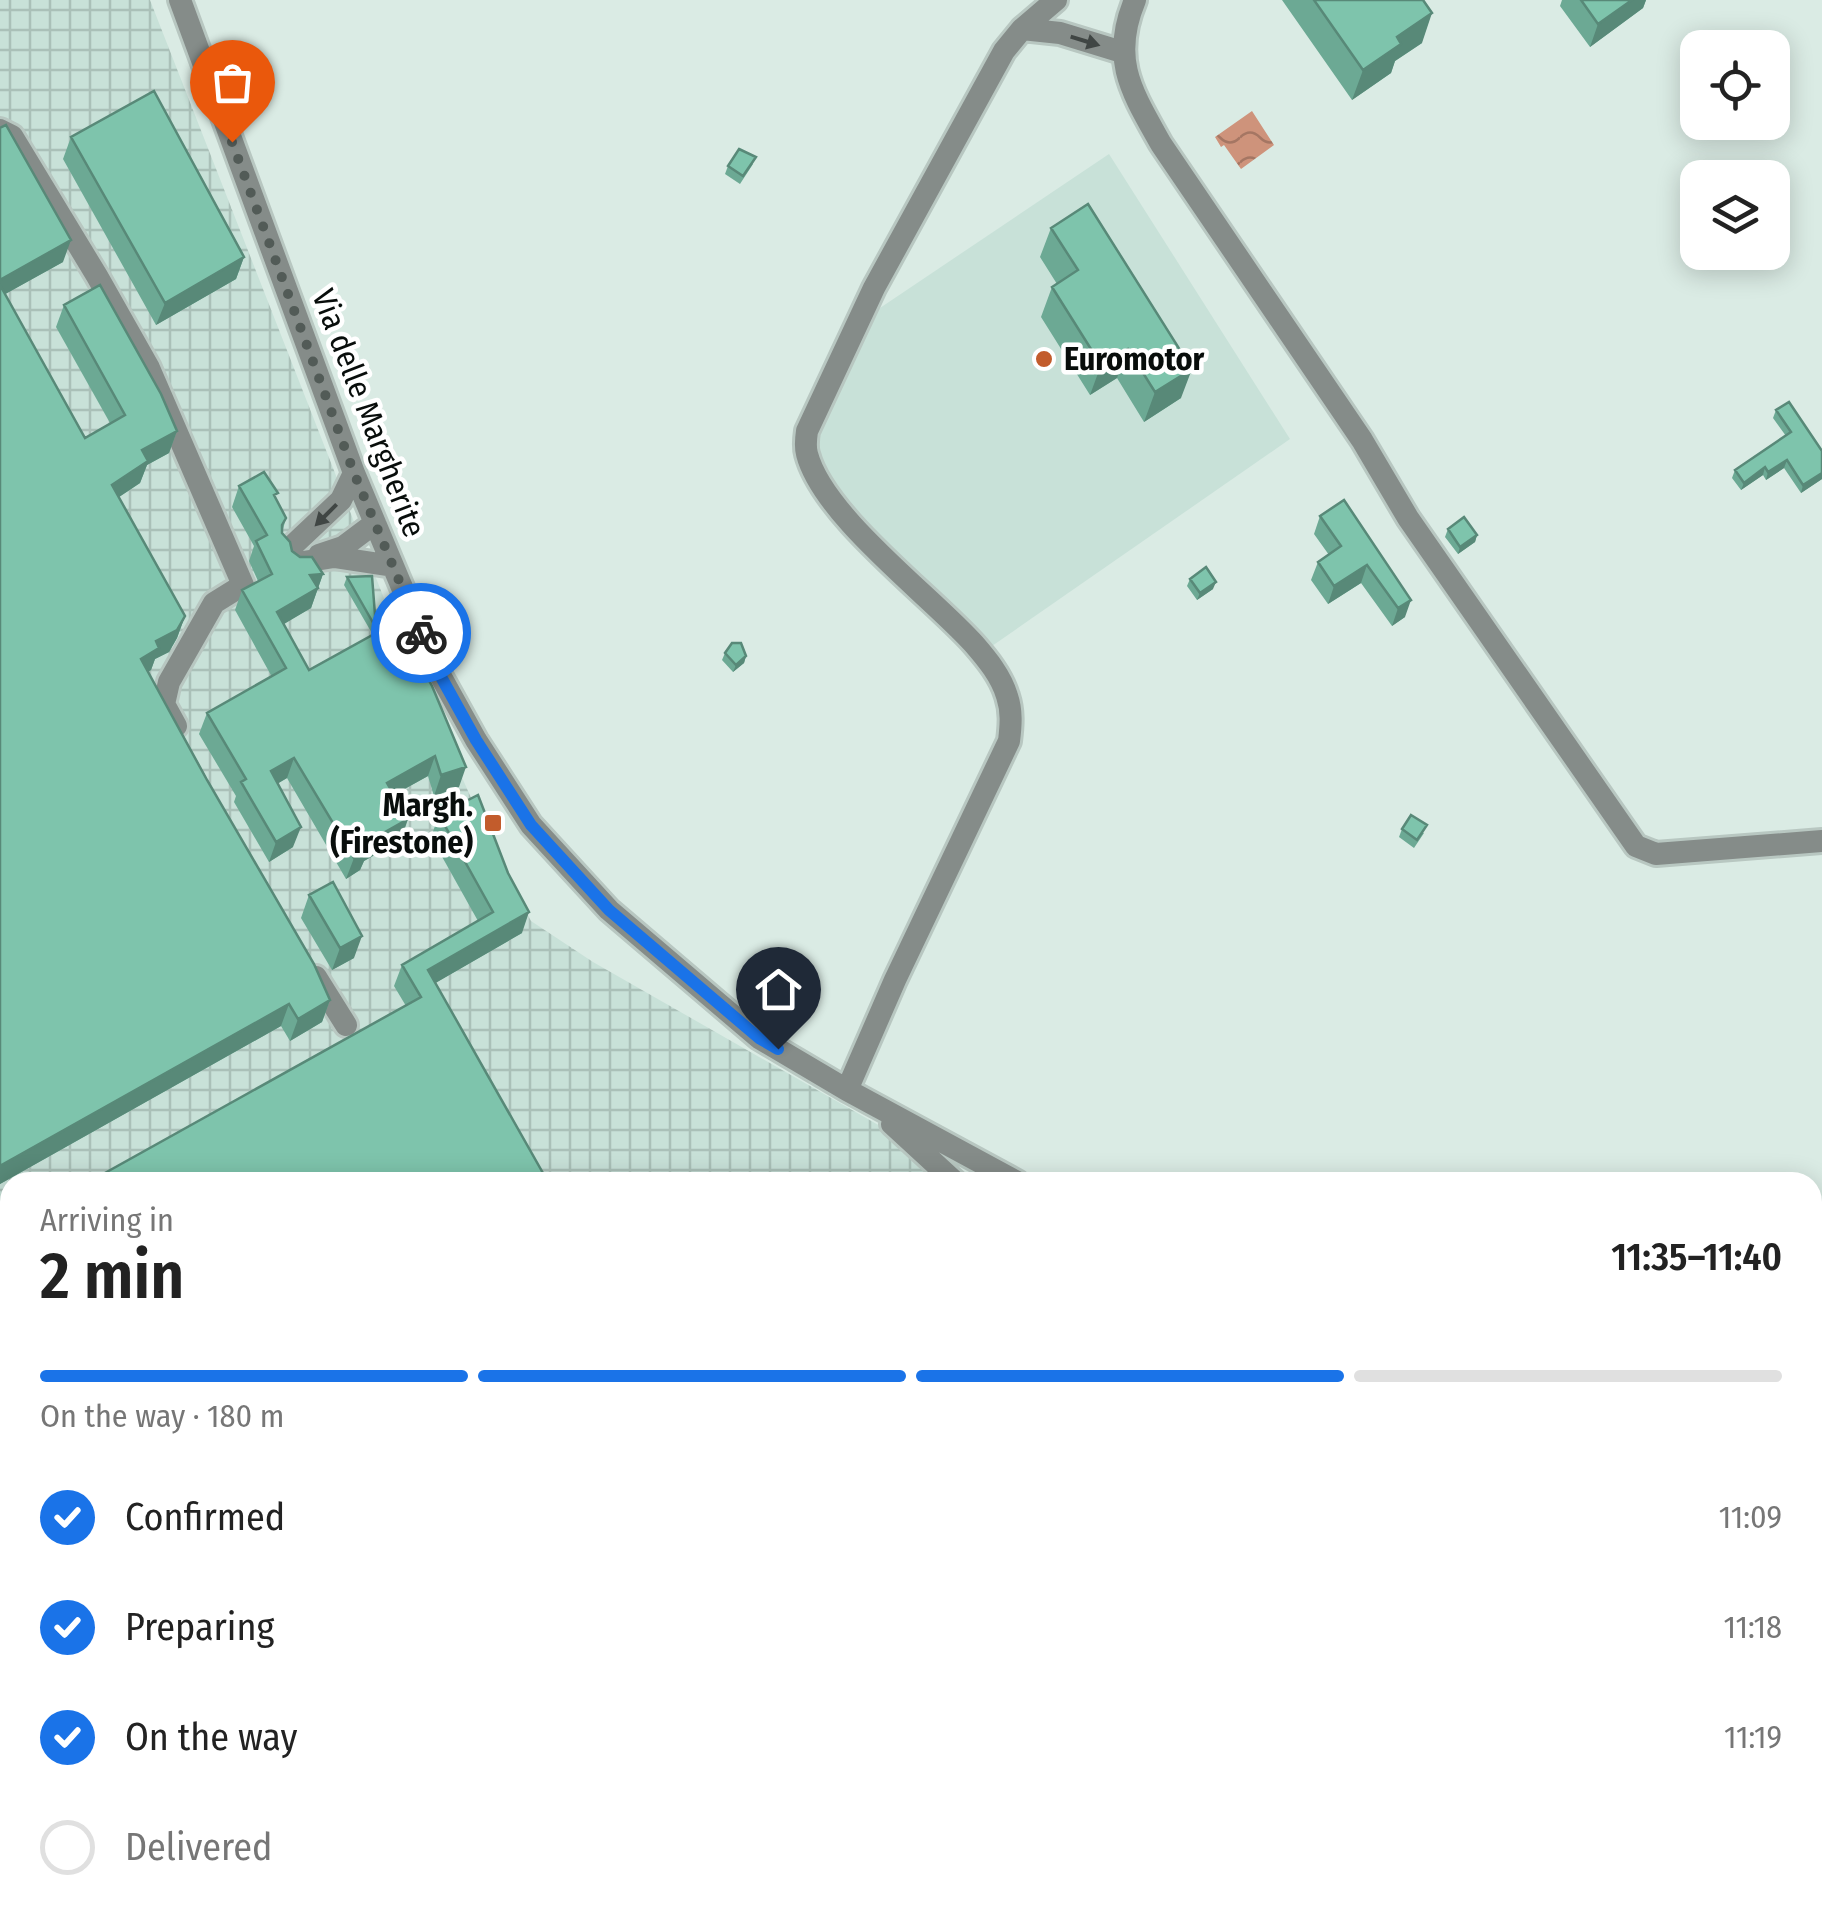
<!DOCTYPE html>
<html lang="en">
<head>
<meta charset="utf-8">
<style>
	body { margin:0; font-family:"Fira Sans Condensed",sans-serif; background:#f2f2f2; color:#222; height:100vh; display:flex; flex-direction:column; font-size:38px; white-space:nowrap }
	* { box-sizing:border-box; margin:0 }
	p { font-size:32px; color:#767676 }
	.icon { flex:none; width:55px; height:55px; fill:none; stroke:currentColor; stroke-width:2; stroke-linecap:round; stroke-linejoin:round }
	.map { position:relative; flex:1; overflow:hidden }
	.sheet { position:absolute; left:0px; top:1172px; width:1822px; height:752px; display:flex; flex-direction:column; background:#fff; border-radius:30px 30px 0 0; box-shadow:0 5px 25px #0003 }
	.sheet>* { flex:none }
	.controls { position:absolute; left:1680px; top:30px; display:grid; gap:20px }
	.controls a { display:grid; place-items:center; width:110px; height:110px; border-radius:20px; background:#fff; box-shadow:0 5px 25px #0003; font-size:50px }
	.pin { position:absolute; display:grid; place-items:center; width:85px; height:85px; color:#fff; margin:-102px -42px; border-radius:50% 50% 50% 0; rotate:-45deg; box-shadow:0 0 10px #0007 }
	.pin .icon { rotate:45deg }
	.courier { position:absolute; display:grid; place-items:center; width:100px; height:100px; margin:-50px; border:8px solid #1a73e8; border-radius:50%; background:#fff; color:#222; box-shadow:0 2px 12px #0007 }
	.summary em { font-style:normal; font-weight:600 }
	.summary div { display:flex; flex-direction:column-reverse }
	.summary { display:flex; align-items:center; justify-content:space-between; height:170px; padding:0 40px }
	h1 { font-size:65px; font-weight:600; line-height:75px }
	.bar { display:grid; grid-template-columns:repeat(4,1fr); gap:15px 10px; align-content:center; height:120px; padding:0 40px }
	.bar i { height:12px; border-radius:8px; background:#e0e0e0 }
	.bar .on { background:#1a73e8 }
	.bar p { grid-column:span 4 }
	ol { padding:0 40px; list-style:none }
	li { display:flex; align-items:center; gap:30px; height:110px }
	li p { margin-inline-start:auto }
	li .icon { padding:10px; border-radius:50%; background:#1a73e8; color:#fff; stroke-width:4 }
	li:last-child { color:#767676 }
	li i { width:55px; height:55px; border:5px solid #e0e0e0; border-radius:50% }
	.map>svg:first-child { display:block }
	.built { fill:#c8e1d8 }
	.industrial { fill:url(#industrial-grid) }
	.water { fill:url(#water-waves) }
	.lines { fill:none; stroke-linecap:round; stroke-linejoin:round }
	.minor-casing { stroke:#b8c7c1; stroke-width:28 }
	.minor { stroke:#858c89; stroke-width:22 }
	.wall { fill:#6ca994 }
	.shaded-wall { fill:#588978 }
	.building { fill:#7ec4ac; stroke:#588978; stroke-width:2.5 }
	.oneway { fill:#404644 }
	.done { stroke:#525b57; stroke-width:10; stroke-dasharray:0 18 }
	.route { stroke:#1a73e8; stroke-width:12 }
	.poi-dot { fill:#c25c2c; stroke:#fff; stroke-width:4 }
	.labels { text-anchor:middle; stroke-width:9; stroke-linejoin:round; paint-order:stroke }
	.poi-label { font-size:32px; font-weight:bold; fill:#080d0b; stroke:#fff; text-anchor:start }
	.street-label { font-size:32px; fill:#080d0b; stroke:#fff }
</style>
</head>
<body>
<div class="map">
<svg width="1822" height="1924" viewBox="0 0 1822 1924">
	<defs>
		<pattern id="industrial-grid" width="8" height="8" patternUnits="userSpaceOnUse" patternTransform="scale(2.5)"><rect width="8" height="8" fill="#c8e1d8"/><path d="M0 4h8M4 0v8" fill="none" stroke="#aac0b8"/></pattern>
		<pattern id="water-waves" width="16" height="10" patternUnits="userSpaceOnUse" patternTransform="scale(2.5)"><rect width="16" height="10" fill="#ce937b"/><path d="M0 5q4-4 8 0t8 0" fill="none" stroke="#a57663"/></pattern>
	</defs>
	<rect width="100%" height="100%" fill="#daebe4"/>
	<!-- built -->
	<path class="built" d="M1109,154L1290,439L992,646L843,504L823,472L814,445L824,408L877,310Z"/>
	<!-- industrial -->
	<path class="industrial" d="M0,0H150L396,629L496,854L531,921L593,962L978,1182H10V1915H1714V1924H0Z"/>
	<!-- water -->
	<path class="water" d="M1252,111L1274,145L1241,169L1224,145L1221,147L1215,137Z"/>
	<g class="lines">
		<!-- minor casing -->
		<g class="minor-casing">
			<path id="minor" d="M180,0L354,473L435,666L476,740L531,825L609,910L759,1038L847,1090L1017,1182
				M1056,0L1022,29L1060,33L1122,52
				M1135,0C1110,60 1132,92 1161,144L1362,440L1408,518L1636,846L1656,854L1822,841
				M0,130L12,136L97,276L149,368L243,585L214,603L169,682L164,704L176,726
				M289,549L341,500L354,473
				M319,555L343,547L375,523
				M297,563L334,557L393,566
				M316,977L346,1025
				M847,1090L895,980L1009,741C1011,725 1012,711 1007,696C1001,676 987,659 974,644C930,595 823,516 807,454C805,447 806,438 807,431L874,288L1004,51L1022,29
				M892,1124L955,1182
				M1812,1629L1822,1634
				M0,1739L10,1733
				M1812,1816L1822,1823
				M1812,1879L1822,1874
				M46,1915L51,1924
				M636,1924L652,1915
				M1759,1924L1767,1915"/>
		</g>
		<!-- minor -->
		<use href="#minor" class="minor"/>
	</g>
	<!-- wall -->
	<path class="wall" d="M1282,0H1423L1422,43L1395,61L1391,73L1352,100Z
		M1562,0H1646L1643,8L1590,47L1560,6Z
		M0,128L63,262L5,294L85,438L110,423L56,327L64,305L177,431L169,453L147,465L140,483L119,497L185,616L177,638L169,652L155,659L151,670L148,672L330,1000L322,1022L290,1041L281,1026L0,1184Z
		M71,137L244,257L236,279L156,325L63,159Z
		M753,164L740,184L725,174L728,166Z
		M1051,228L1181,398L1144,422L1117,378L1090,395L1041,317L1052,287L1057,284L1040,257Z
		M1776,410L1822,451V479L1801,493L1784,468L1766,480L1763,475L1741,490L1732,478L1735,470L1786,436L1773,418Z
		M239,486L276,498L286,518L282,533L292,551L323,574L311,608L283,624L309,670L373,635L344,585L347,577L376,628L373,635L459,787L434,796L428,776L394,795L401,840L364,861L360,870L346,879L287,778L277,784L293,847L269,862L234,802L236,796L199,734L207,713L272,677L235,610L242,590L258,581L249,561L254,546L232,507Z
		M1344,500L1405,617L1392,626L1361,583L1328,604L1311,580L1318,562L1329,555L1314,534L1320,516Z
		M1448,529L1477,535L1475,542L1458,554L1445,537Z
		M1190,579L1213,589L1197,600L1187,586Z
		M725,653L746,656L744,663L733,672L722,660Z
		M439,815L522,933L435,983L548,1182H94L96,1178L406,1006L394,986L402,965L478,921L431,837Z
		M1402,829L1424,833L1414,848L1399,837Z
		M309,895L354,958L332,970L301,918Z
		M1812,1260L1822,1274L1821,1323L1812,1311Z
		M156,1915H289L294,1924H161Z
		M326,1915H387L392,1924H327L325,1919Z
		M1400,1915H1611L1598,1924H1407Z"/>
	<!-- shaded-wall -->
	<path class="shaded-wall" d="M1632,0H1646L1643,8L1590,47L1598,24Z
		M1432,13L1422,43L1395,61L1391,73L1352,100L1363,70L1397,37Z
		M71,240L63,262L0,297V280Z
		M244,257L236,279L156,325L165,303Z
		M1128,349L1117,378L1090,395L1101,365Z
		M1192,369L1181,398L1144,422L1155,392Z
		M177,431L169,453L147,465L140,483L104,507L112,485L142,450Z
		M1787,460L1784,468L1766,480L1768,472Z
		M1765,467L1763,475L1741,490L1744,483Z
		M1822,473V479L1801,493L1803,485Z
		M1477,535L1475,542L1458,554L1460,547Z
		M1367,565L1361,583L1328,604L1334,586Z
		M323,574L311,608L269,633L277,612L310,575Z
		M1216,582L1213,589L1197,600L1200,593Z
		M1411,600L1405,617L1392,626L1398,608Z
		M185,616L177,638L169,652L155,659L151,670L133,681L141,659L156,641Z
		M746,656L744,663L733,672L736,665Z
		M435,756L428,776L379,803L387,783Z
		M294,758L287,778L263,792L271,771Z
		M466,767L459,787L434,796L441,775Z
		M408,819L401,840L364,861L360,870L346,879L354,858L364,844Z
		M301,827L293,847L269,862L276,842Z
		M529,912L522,933L420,992L428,970Z
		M362,936L354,958L332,970L340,948Z
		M330,1000L322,1022L290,1041L298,1019Z
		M289,1004L281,1026L0,1184V1166Z
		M10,1640V1658L0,1663V1646Z
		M1587,1915H1611L1598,1924H1574Z"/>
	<!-- building -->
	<path class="building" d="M1314,0H1423L1432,13L1397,37L1401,44L1363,70Z
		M1581,0H1632L1598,24Z
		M154,91L244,257L165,303L71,137Z
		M6,125L71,240L0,280V128Z
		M739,149L756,157L743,176L728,166Z
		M1088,204L1192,369L1155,392L1128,349L1101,365L1052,287L1078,270L1051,228Z
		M0,285L85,438L125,415L64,305L100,285L161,394L177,431L142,450L148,461L112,485L185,616L177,630L156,641L159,648L141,659L207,780L314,964L330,1000L298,1019L289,1004L0,1166Z
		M1789,402L1822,451V473L1803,485L1787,460L1768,472L1765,467L1744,483L1735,470L1791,432L1776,410Z
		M264,472L278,493L274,495L286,518L282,525V533L290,542L292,551L300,557H312L323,574L310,575L318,588L277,612L309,670L396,622L432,686L466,767L441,775L435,756L387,783L408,819L364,844L368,850L354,858L294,758L271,771L301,827L276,842L241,782L246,779L207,713L286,668L242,590L272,574L256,541L267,535L239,486Z
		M1344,500L1411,600L1398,608L1367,565L1334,586L1318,562L1341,546L1320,516Z
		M1464,517L1477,535L1460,547L1448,529Z
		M1206,567L1216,582L1200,593L1190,579Z
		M372,576L376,628L347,577Z
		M732,643H741L746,656L736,665L725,653Z
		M478,795L508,873L529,912L428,970L548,1182H98L96,1178L421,997L402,965L493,912L439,815Z
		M1411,815L1427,825L1417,840L1402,829Z
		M333,882L362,936L340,948L309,895Z
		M10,1224V1640L0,1646V1230Z
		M1812,1260L1822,1274V1313L1812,1299Z
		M0,1822L5,1833L10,1837V1915H37L42,1924H0Z
		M176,1915H289L294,1924H181Z
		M343,1915H387L392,1924H348Z
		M492,1915L497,1924H477Z
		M706,1915H708L713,1924H691Z
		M888,1915H1336L1343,1924H874Z
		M1424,1915H1587L1574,1924H1430Z"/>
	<!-- one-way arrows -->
	<defs><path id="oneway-solid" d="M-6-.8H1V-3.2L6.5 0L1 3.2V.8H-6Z" transform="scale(2.5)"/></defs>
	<g class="oneway">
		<use href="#oneway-solid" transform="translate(1085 41) rotate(17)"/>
		<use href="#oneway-solid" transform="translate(326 515) rotate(135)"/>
	</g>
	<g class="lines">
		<!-- done -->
		<path class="done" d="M232,142L354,473L421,633"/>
		<!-- route -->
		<path class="route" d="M421,633L435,666L476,740L531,825L609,910L759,1038L778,1049"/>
	</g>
	<!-- markers -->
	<g class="poi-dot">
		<circle cx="1044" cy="359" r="10"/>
		<rect x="483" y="813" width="20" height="20" rx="5"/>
	</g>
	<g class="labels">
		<!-- poi labels -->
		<g class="poi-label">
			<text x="1064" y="370">Euromotor</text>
			<text x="473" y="816" text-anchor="end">Margh.<tspan x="473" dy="37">(Firestone)</tspan></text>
		</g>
		<!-- street labels -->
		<g class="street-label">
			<text transform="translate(369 413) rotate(69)" y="11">Via delle Margherite</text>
		</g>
	</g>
</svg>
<div class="controls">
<a><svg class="icon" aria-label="locate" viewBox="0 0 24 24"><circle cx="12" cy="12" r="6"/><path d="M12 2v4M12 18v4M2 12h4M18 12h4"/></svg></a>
<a><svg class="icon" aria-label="layers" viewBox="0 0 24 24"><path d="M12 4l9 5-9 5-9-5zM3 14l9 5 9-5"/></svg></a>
</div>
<div class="pin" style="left:232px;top:142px;background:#ea580c"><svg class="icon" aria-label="bag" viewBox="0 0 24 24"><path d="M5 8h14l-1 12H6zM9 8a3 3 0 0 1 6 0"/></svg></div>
<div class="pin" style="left:778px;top:1049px;background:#1f2937"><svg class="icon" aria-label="home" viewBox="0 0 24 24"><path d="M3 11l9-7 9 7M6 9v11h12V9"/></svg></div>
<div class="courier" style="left:421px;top:633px"><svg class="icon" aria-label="bike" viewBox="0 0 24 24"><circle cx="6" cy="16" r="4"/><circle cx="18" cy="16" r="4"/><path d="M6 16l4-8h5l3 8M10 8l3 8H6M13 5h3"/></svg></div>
<section class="sheet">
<div class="summary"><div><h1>2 min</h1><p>Arriving in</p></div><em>11:35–11:40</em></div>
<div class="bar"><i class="on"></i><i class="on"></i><i class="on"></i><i></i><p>On the way · 180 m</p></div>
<ol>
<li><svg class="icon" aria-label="check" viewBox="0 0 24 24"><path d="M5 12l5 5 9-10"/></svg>Confirmed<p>11:09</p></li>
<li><svg class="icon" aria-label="check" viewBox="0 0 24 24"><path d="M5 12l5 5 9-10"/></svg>Preparing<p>11:18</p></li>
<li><svg class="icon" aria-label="check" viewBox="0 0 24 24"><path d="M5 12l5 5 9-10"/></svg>On the way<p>11:19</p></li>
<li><i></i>Delivered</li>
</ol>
</section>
</div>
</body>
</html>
